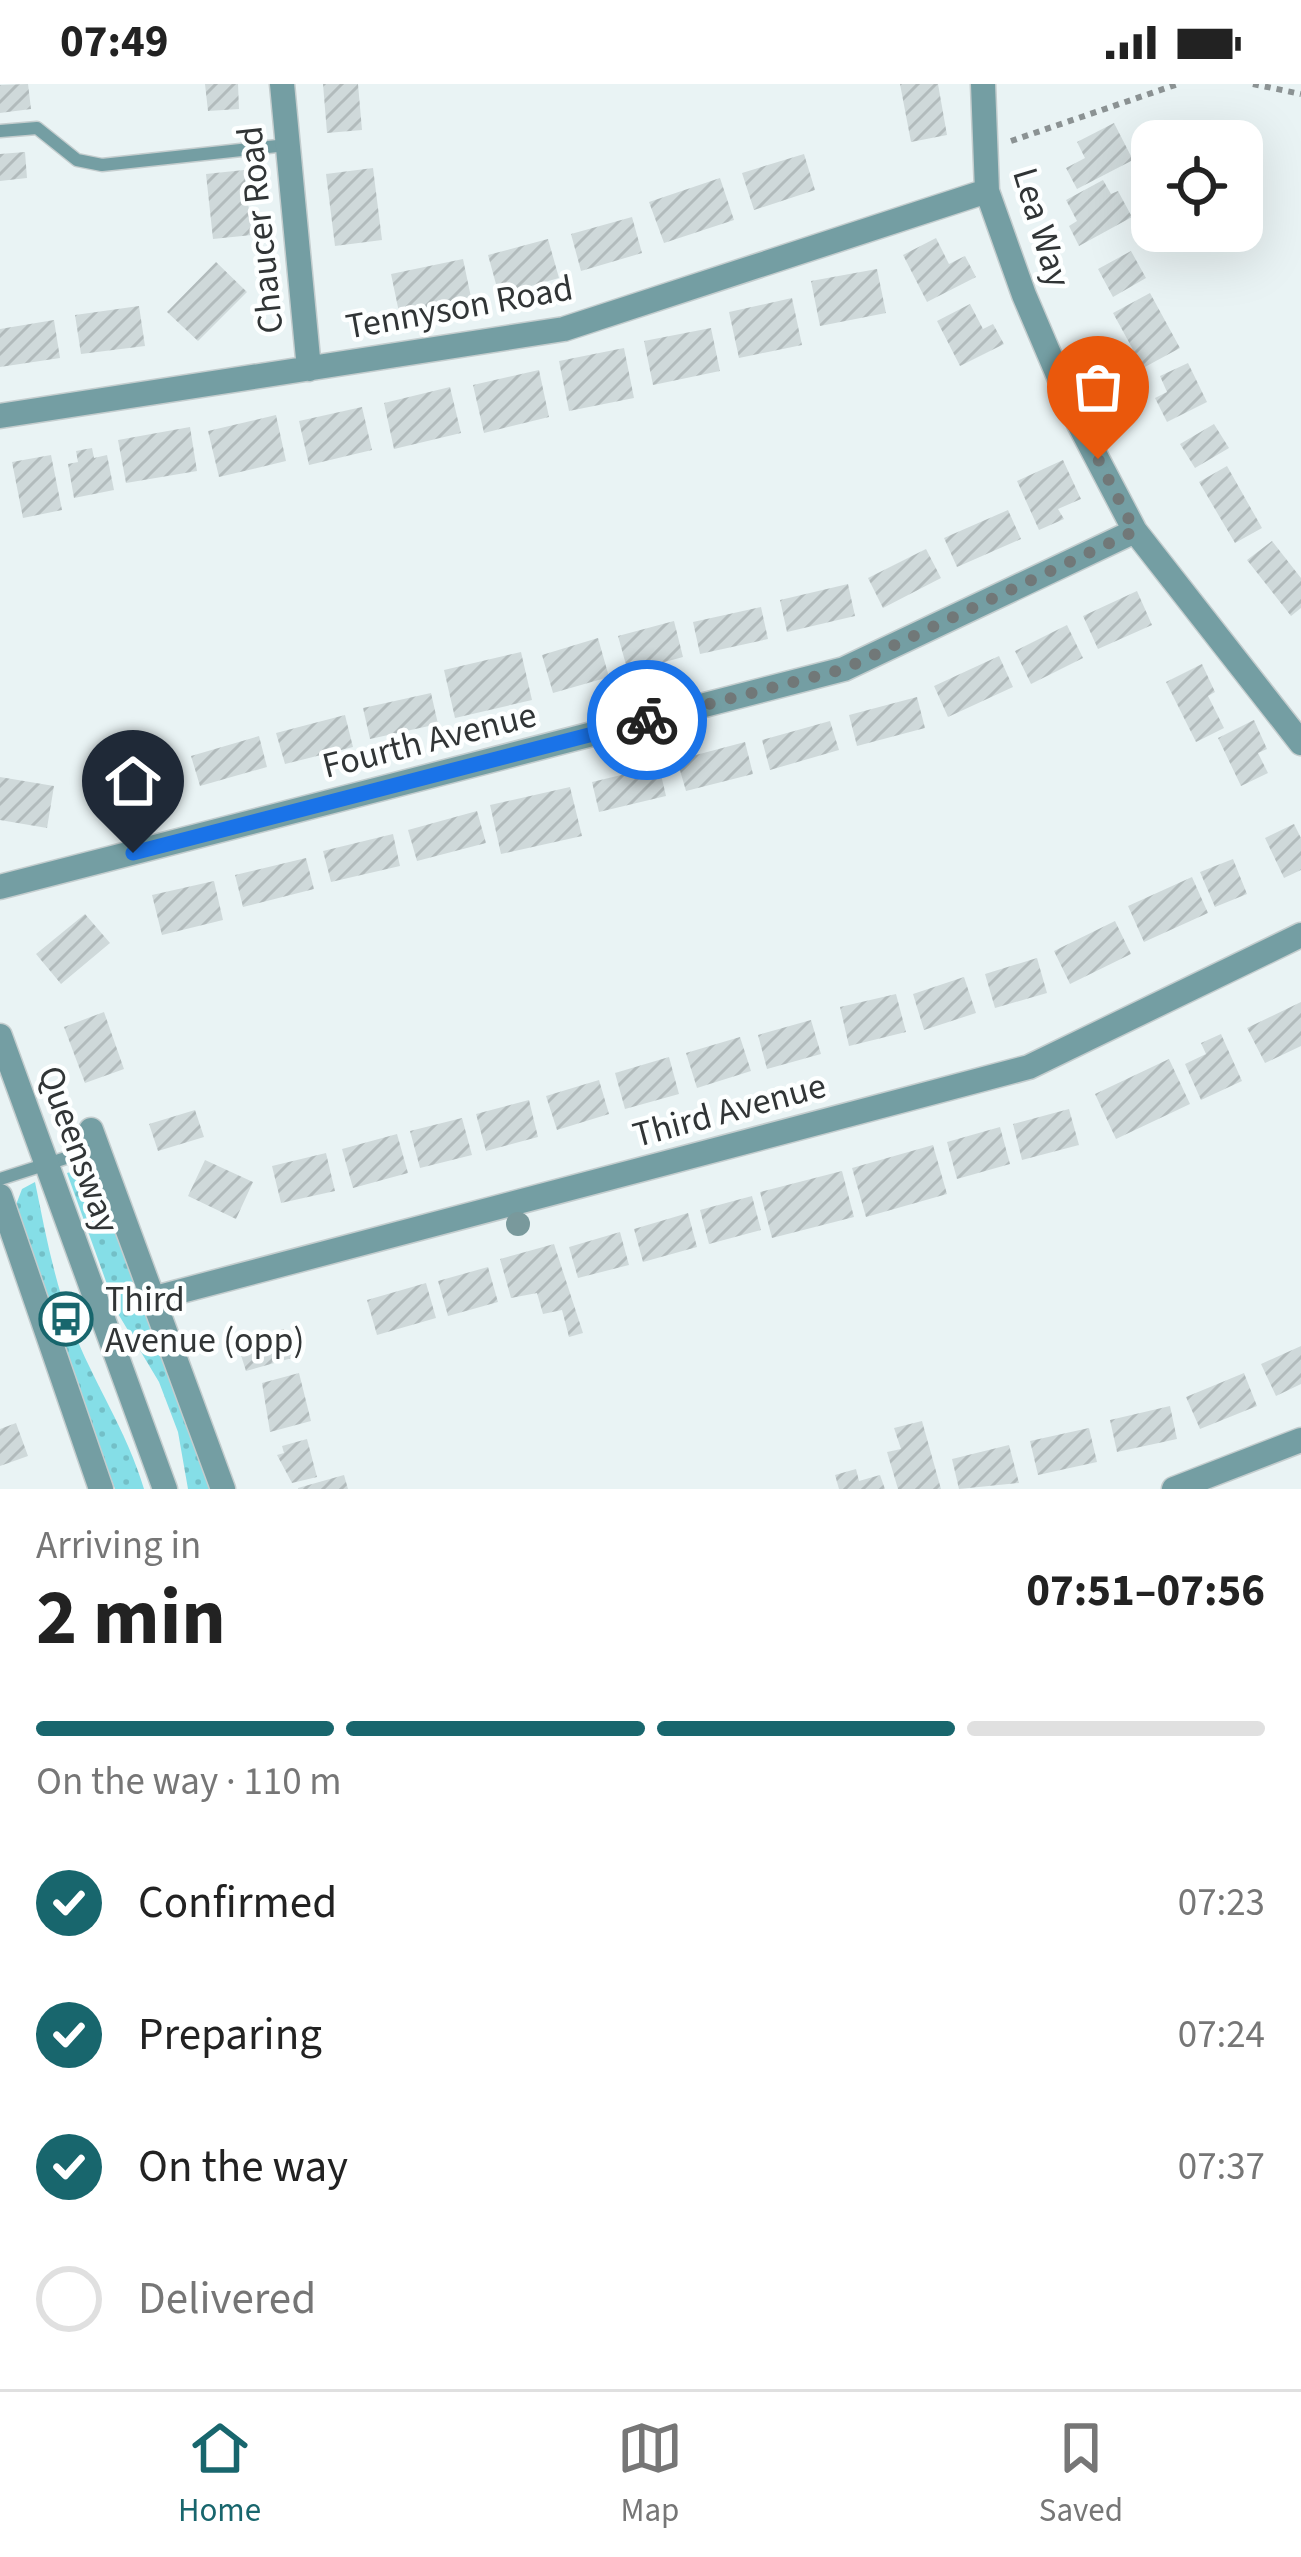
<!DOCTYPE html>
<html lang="en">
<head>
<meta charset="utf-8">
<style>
	body { margin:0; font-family:"Source Sans 3",sans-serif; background:#f6f6f6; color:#222; height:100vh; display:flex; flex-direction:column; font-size:45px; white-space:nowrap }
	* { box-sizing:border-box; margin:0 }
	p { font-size:39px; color:#767676 }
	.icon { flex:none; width:66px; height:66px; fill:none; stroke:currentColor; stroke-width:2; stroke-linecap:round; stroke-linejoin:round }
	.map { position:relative; height:1405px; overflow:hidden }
	.sheet { display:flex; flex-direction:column; background:#fff; flex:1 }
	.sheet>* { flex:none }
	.controls { position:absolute; left:1131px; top:36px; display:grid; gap:24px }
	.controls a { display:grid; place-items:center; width:132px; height:132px; border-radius:24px; background:#fff; box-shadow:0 12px 48px #0002; font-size:60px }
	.pin { position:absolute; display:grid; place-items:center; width:102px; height:102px; color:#fff; margin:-123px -51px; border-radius:50% 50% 50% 0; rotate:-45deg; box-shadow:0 0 12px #0007 }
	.pin .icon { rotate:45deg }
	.courier { position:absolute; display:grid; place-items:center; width:120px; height:120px; margin:-60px; border:9px solid #1a73e8; border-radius:50%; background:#fff; color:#222; box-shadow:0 3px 15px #0007 }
	.head em { font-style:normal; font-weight:700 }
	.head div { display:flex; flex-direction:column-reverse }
	.head { display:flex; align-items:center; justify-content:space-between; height:204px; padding:0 36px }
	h1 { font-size:78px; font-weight:700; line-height:90px }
	.bar { display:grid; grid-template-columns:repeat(4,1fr); gap:18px 12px; align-content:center; height:144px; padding:0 36px }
	.bar i { height:15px; border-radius:9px; background:#e0e0e0 }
	.bar .current { background:#18666d }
	.bar p { grid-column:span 4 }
	ol { padding:0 36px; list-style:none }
	li { display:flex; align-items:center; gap:36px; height:132px }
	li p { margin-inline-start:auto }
	li .icon { padding:12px; border-radius:50%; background:#18666d; color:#fff; stroke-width:4 }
	li:last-child { color:#767676 }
	li i { width:66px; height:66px; border:6px solid #e0e0e0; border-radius:50% }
	.status { display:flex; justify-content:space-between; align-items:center; height:84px; padding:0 60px; background:#fff; direction:ltr }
	.status svg { height:33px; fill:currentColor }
	.tabs { display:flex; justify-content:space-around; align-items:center; height:168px; border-top:3px solid #e0e0e0; background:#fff; font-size:33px; color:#767676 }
	.tabs a { display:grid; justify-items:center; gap:6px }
	.tabs .current { color:#18666d }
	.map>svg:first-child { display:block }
	.grass { fill:url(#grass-dots) }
	.building { fill:url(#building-hatch) }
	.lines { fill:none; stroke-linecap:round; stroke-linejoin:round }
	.service-casing { stroke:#c4cdce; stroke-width:15 }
	.minor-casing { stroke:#c4cdce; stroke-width:27 }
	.tertiary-casing { stroke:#c4cdce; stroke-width:27 }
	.path { stroke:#8b9293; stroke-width:6; stroke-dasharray:6 6; stroke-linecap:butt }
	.service { stroke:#749ea3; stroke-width:12 }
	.minor { stroke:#749ea3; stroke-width:24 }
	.tertiary { stroke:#749ea3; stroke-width:24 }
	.tree { fill:#79999c }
	.done { stroke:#717878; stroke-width:12; stroke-dasharray:0 21.6 }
	.route { stroke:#1a73e8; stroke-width:15 }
	.labels { text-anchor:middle; stroke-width:9; stroke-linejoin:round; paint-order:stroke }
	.street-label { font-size:36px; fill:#313536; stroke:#fdffff }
	.poi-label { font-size:36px; fill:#313536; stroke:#fdffff; text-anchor:start }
</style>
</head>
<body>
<div class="status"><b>07:49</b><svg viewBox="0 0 49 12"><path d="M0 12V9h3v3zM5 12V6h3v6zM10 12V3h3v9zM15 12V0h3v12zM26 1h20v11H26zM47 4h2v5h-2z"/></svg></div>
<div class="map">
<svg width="1301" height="1405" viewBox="0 0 1301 1405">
	<defs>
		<pattern id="grass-dots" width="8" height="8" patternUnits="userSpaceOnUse" patternTransform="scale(3)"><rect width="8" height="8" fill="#85dee7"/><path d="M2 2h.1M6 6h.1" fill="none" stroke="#73bfc7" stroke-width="1.8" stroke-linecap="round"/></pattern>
		<pattern id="building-hatch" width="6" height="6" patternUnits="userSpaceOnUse" patternTransform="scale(3)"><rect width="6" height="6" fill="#cfd9da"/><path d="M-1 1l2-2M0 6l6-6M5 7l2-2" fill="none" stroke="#b2bbbc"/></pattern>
	</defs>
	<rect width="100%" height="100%" fill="#e9f3f4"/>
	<!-- grass -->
	<path class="grass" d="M81,1085L101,1098L212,1405H188L178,1348L159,1298L117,1228L67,1089Z
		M35,1098C45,1147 54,1196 72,1243C93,1298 127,1347 144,1405H115L28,1172L14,1126L22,1105Z"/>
	<!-- building -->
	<path class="building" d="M28,0L31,25L0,29V1Z
		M205,0H238L239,25L208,27Z
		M323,0H358L362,46L327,49Z
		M900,0H938L947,51L911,58Z
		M1114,39L1133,76L1077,105L1066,84L1085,74L1077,58Z
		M25,68L27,94L0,97V70Z
		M804,70L815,106L754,126L742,89Z
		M373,84L382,156L335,162L326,90Z
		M244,86L252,151L213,155L206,90Z
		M720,94L734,136L664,159L649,118Z
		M1103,96L1111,110L1118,107L1132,133L1079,162L1069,142L1077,137L1066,116Z
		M632,133L642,169L581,187L571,150Z
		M936,154L949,180L965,172L976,193L927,218L903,171Z
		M548,155L559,194L499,211L488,171Z
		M1131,167L1146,194L1113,213L1098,185Z
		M463,175L472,218L400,233L391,190Z
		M216,178L247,208L198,257L167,228Z
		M877,185L886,229L820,242L811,197Z
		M1150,209L1180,264L1143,284L1113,229Z
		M792,214L802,261L739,274L729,228Z
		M970,220L983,245L993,240L1004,260L960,282L937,237Z
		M139,222L145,262L81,270L75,231Z
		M54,236L60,274L0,283V245Z
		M711,244L720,287L653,301L644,257Z
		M624,264L634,314L569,327L559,277Z
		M1188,279L1207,318L1167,338L1155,314L1167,308L1160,292Z
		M539,286L549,333L484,349L473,301Z
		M450,303L461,349L394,365L384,319Z
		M362,323L372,366L309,381L299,337Z
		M276,331L286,377L219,393L208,347Z
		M1214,340L1229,364L1195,384L1180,360Z
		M190,343L197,387L126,399L118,356Z
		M92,364L94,374L107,371L114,406L74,414L68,380L78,378L76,367Z
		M51,371L62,426L23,434L12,378Z
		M1063,376L1081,415L1058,425L1064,435L1039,446L1017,397Z
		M1227,382L1262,444L1235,459L1199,398Z
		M1008,426L1021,455L957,483L944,454Z
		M1272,457L1301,494V524L1291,532L1247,476Z
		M926,465L941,494L883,524L868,494Z
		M848,500L855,532L787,548L780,516Z
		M1137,507L1152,541L1098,565L1083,532Z
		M761,523L768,555L700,570L693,538Z
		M674,537L683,573L628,588L618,552Z
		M1067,541L1083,574L1031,600L1015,567Z
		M598,554L609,593L553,609L542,571Z
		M521,568L532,616L455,634L444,586Z
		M999,572L1013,603L948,633L934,602Z
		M1202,580L1215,608L1208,612L1224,644L1196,658L1166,598Z
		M431,609L438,640L370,655L363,624Z
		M917,613L925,644L857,662L849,631Z
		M345,631L353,663L285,680L276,649Z
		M1254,636L1267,665L1258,669L1268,689L1241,702L1218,654Z
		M830,637L839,666L770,686L762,656Z
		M259,652L267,683L200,702L191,672Z
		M745,658L753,690L686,707L677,676Z
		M165,669L175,710L116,724L105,685Z
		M659,682L666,712L599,728L592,698Z
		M0,693L54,702L47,744L0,736Z
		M570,703L582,752L501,770L490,721Z
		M477,727L486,759L417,777L408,746Z
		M1294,740L1301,754V786L1284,794L1265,754Z
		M393,750L400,782L331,798L323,767Z
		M306,774L314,805L243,823L235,791Z
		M1233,775L1247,810L1215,823L1200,788Z
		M1192,793L1208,829L1144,858L1128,822Z
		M214,797L223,836L162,851L152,811Z
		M85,830L110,859L61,900L36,870Z
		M1115,837L1131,870L1070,900L1054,867Z
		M1037,874L1047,909L995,924L985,890Z
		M964,893L976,929L924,946L913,910Z
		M896,910L906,948L849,962L840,923Z
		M1301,918V962L1265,979L1247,944Z
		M104,928L124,985L85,999L64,943Z
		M811,936L821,970L767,985L758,951Z
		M1221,950L1242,997L1201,1016L1185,980L1206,970L1201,959Z
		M740,953L751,987L697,1004L686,969Z
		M669,973L679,1010L625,1025L615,989Z
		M1169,975L1190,1020L1116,1055L1095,1010Z
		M599,996L609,1030L557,1046L546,1012Z
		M529,1016L538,1053L486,1067L476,1030Z
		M1069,1025L1079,1061L1022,1076L1013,1040Z
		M195,1026L204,1053L158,1067L149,1040Z
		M462,1034L472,1071L420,1084L410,1047Z
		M1000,1043L1010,1080L957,1095L947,1058Z
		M397,1050L408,1089L353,1104L342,1065Z
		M933,1061L947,1110L866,1133L852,1084Z
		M326,1069L335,1107L281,1119L272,1082Z
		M205,1076L253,1098L236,1135L188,1112Z
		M842,1087L854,1133L772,1154L760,1108Z
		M752,1112L761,1146L709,1160L700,1126Z
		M688,1129L697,1163L643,1178L634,1145Z
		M620,1148L629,1181L578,1194L569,1163Z
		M554,1160L583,1249L569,1253L562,1226L543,1230L537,1209L511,1214L500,1175Z
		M488,1183L498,1218L448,1232L438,1197Z
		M426,1199L436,1234L377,1251L367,1216Z
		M284,1245L292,1274L246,1287L239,1265L246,1263L244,1256Z
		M1301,1262V1300L1276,1312L1261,1280Z
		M299,1289L311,1337L270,1348L262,1299Z
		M1244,1289L1257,1322L1200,1345L1186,1313Z
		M1170,1322L1177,1355L1117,1368L1110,1336Z
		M922,1337L941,1405H898L887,1368L901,1365L894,1344Z
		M16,1339L28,1372L0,1382V1345Z
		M1089,1344L1097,1378L1038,1391L1030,1357Z
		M307,1355L317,1393L292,1399L277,1371L284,1369L282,1362Z
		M1009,1361L1019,1399L959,1405L952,1375Z
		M856,1385L859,1397L880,1391L885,1405H839L835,1391Z
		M344,1391L348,1405H298V1404Z"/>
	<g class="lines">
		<!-- service casing -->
		<g class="service-casing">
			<path id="service" d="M0,47L37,44L77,76L102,81L287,61
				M0,1095L97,1064"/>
		</g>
		<!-- minor casing -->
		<g class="minor-casing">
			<path id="minor" d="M282,0L309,285
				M983,0L987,107L1024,211L1079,340L1135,447L1301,659
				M0,332L564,245L987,107
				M0,803L844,585L1135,447
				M91,1046L223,1405
				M0,1112L101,1405
				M155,1214L1029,983L1301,851
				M1174,1405L1301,1356"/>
		</g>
		<!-- tertiary casing -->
		<g class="tertiary-casing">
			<path id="tertiary" d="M0,952L165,1405"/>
		</g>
		<!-- path -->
		<path class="path" d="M1253,0L1301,10
			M1011,57L1178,0"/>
		<!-- service -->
		<use href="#service" class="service"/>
		<!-- minor -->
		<use href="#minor" class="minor"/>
		<!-- tertiary -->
		<use href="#tertiary" class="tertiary"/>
	</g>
	<!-- trees -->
	<circle class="tree" cx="518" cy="1140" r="12"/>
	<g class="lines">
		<!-- done -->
		<path class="done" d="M647,636L844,585L1135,447L1098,375"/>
		<!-- route -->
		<path class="route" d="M133,769L647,636"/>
	</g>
	<!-- icons -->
	<defs>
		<g id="bus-ring" transform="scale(2.7)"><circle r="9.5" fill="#fdffff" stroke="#18666d" stroke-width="1.5"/><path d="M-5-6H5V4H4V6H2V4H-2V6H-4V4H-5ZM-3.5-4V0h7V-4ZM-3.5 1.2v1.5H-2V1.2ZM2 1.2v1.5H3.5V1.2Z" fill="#18666d"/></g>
	</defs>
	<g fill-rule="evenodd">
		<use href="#bus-ring" x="66" y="1235"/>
	</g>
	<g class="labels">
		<!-- street labels -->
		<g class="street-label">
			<text transform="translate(1043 143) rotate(73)" y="13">Lea Way</text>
			<text transform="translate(259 146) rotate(-96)" y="13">Chaucer Road</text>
			<text transform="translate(459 222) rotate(-10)" y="13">Tennyson Road</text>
			<text transform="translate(429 655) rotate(-14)" y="13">Fourth Avenue</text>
			<text transform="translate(729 1025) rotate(-15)" y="13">Third Avenue</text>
			<text transform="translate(80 1065) rotate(70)" y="13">Queensway</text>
		</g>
		<!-- poi labels -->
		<g class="poi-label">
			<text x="105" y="1227">Third<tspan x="105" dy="41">Avenue (opp)</tspan></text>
		</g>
	</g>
</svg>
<div class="controls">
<a><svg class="icon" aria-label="locate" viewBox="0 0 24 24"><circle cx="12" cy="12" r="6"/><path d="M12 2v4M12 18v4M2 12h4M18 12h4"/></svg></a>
</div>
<div class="pin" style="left:1098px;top:375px;background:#ea580c"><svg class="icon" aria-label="bag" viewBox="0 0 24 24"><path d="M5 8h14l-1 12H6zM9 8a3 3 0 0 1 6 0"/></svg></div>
<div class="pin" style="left:133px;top:769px;background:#1f2937"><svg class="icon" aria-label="home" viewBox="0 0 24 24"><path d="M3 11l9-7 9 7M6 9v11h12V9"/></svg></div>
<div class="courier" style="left:647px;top:636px"><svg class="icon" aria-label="bike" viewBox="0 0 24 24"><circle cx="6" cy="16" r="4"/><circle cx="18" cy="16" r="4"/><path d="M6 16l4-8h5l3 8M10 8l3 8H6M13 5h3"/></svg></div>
</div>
<section class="sheet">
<div class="head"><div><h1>2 min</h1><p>Arriving in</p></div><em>07:51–07:56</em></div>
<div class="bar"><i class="current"></i><i class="current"></i><i class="current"></i><i></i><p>On the way · 110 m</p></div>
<ol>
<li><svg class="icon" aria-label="check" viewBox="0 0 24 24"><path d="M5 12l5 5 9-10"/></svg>Confirmed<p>07:23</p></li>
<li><svg class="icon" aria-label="check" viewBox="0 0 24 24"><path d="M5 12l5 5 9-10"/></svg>Preparing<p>07:24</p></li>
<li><svg class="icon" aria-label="check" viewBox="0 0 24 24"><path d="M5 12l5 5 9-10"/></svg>On the way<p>07:37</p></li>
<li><i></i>Delivered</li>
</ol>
</section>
<nav class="tabs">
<a class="current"><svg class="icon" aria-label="home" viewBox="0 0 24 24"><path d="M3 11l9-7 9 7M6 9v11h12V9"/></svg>Home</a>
<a><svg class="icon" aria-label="map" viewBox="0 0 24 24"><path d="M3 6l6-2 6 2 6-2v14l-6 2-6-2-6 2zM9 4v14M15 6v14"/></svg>Map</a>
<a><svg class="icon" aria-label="saved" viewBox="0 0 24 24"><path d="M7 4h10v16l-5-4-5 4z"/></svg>Saved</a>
</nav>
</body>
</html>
